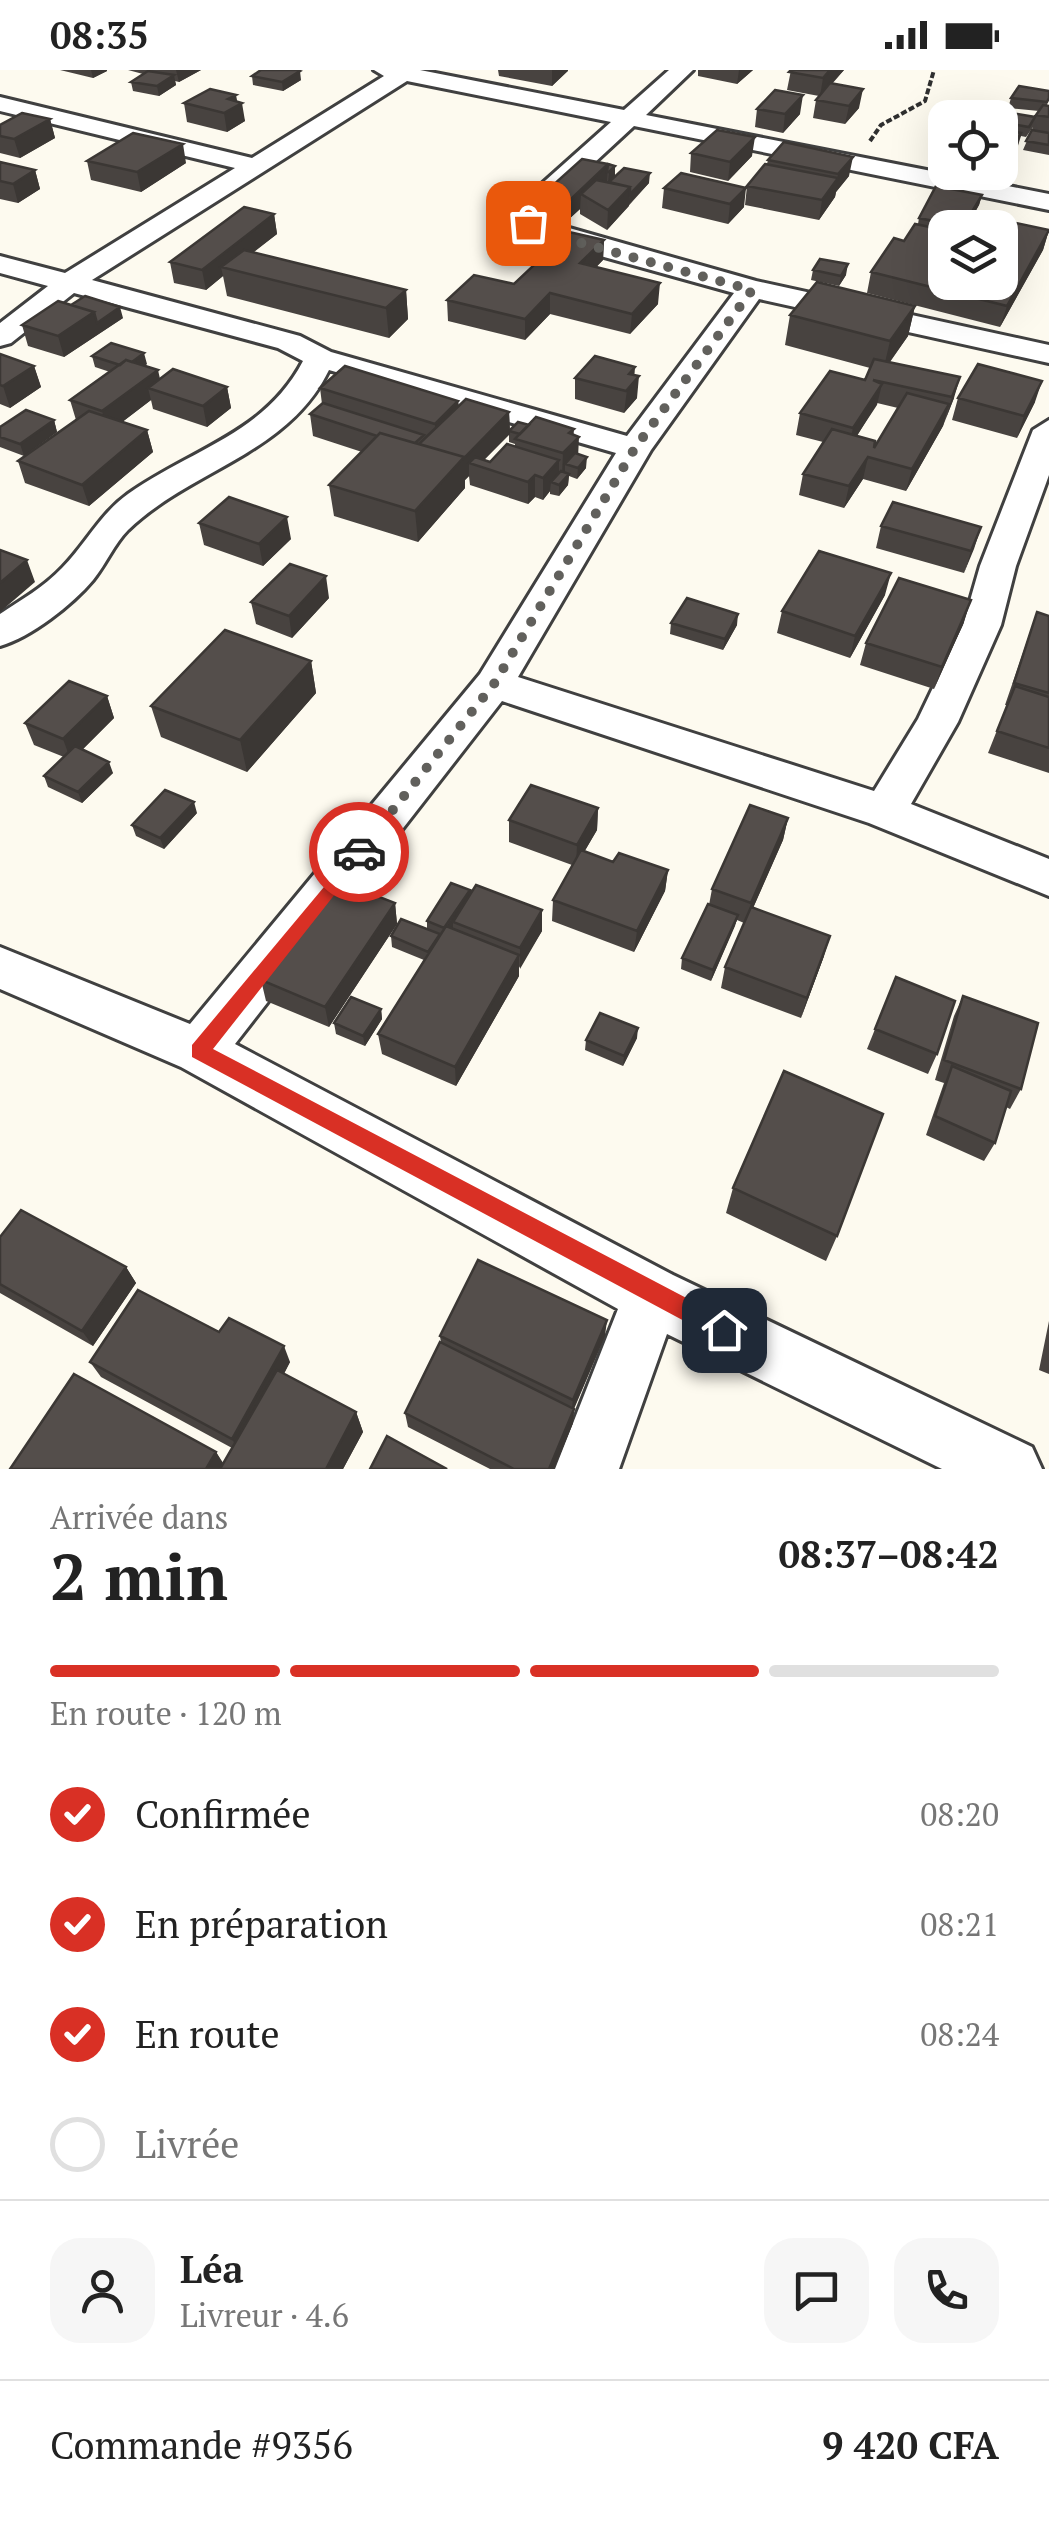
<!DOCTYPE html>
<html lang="fr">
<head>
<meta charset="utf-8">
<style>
	body { margin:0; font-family:"PT Serif",serif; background:#f6f6f6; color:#222; height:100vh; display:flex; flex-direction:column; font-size:38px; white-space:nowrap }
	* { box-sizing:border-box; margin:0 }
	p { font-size:32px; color:#767676 }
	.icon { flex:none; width:55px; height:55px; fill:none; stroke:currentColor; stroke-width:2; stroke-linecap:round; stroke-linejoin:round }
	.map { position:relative; height:1399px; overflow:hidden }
	.sheet { display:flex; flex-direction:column; background:#fff; flex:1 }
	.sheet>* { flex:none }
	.controls { position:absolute; left:928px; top:30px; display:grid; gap:20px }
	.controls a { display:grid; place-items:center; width:90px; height:90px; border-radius:20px; background:#fff; box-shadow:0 10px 40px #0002; font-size:50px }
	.pin { position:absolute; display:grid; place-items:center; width:85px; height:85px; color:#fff; margin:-42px; border-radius:20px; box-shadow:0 5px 15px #0006 }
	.courier { position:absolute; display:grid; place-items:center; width:100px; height:100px; margin:-50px; border:8px solid #d93025; border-radius:50%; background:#fff; color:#222; box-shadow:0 2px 12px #0007 }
	.headline em { font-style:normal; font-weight:700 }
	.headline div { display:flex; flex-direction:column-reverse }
	.headline { display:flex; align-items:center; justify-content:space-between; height:170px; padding:0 50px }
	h1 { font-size:65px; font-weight:700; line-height:75px }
	.bar { display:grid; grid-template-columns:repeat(4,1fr); gap:15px 10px; align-content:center; height:120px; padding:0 50px }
	.bar i { height:12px; border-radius:8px; background:#e0e0e0 }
	.bar .selected { background:#d93025 }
	.bar p { grid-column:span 4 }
	.line { display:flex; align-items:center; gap:25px; padding:0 50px; border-top:2px solid #e0e0e0 }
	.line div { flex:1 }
	.round { display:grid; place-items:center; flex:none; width:105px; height:105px; border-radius:30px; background:#f6f6f6 }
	ol { padding:0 50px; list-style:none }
	li { display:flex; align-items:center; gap:30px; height:110px }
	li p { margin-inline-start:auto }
	li .icon { padding:10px; border-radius:50%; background:#d93025; color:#fff; stroke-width:4 }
	li:last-child { color:#767676 }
	li i { width:55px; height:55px; border:5px solid #e0e0e0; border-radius:50% }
	.status { display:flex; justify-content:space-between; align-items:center; height:70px; padding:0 50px; background:#fff; direction:ltr }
	.status svg { height:28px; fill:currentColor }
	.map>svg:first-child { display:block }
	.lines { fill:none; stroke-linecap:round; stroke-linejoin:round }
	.minor-casing { stroke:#404040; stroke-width:6 }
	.path { stroke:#2f2f2f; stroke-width:4; stroke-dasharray:6 2.5; stroke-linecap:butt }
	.minor { fill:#fff; fill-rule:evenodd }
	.wall { fill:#484340; fill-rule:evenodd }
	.shaded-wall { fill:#3b3734 }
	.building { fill:#544e4b; stroke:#3b3734; stroke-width:2.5 }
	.route { fill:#d93025 }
	.done { stroke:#61605c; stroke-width:10; stroke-dasharray:0 18 }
</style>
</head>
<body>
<div class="status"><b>08:35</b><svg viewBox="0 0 49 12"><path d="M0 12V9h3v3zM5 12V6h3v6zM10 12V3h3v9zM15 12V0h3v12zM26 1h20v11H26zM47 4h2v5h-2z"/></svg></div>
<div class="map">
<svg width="1049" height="1399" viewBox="0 0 1049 1399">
	<rect width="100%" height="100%" fill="#fdfaef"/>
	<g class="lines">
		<!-- minor casing -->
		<g class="minor-casing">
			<path id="minor" d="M374,0H420L624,40L669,0H693L646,45L1049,124V140L634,56L540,143L541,150L756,211L1049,275V293L759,229L651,380L518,607L874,721L918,649L963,555L980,496L1033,360L1049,350V405L1016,496L1001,555L958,652L911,734L1049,789V826L869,753L502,631L235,974L673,1205L1032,1377L1042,1399H942L667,1264L619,1399H555L618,1239L181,997L0,919V877L190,954L480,604L616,383L329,300C287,385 193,398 128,460C114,474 106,494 93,510C72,535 31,567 0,576V544C21,530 44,517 62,498C86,474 99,445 128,424C191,379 265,364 303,291L278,278L74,223L11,273L0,276V253L48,216L0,203V186L65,203L235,98L0,41V27L252,88L384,6ZM407,11L611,52L518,135L514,141L519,159L532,167L734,223L627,366L331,282L300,266L92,210Z"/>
		</g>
		<!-- path -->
		<path class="path" d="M870,71L881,55L925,31L934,0"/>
		<!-- minor -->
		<use href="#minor" class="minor"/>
	</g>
	<!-- wall -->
	<path class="wall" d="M60,0H107V1L93,8Z
		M128,0H201L179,12L175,11L176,15L159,26L133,21L131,12L143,4Z
		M498,0H568L552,16L499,6Z
		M698,0H753L737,14L698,6Z
		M791,0H844L832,14L859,38L845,54L813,48L816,30L819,26L787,20Z
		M252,6L301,10L283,21L253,15Z
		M1049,21L1047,36H1049V85L1023,80L1033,57L1026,67L1021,66L1016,82L1001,107L977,102H1000V48L1035,47L1039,41L1008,38L1011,28Z
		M237,31L245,51L227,62L187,52L184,33Z
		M757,39L800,44L783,63L755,57Z
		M50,49L55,68L20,88L0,83V55Z
		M691,83L752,86L728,111L690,102Z
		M768,90L849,106L836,122L835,127L819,150L745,135L747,116L767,94Z
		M87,91L186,93L141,122L91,110Z
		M0,92L35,100L40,119L18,133L0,129Z
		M615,96V106L649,113L607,160L580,144V139L568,150L542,145V125Z
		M936,116L982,125L979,135L974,144L1049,160L1043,180L1000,257L867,223L871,202L894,168L904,171L915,154H918L919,148ZM945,158H1000V212H945Z
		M664,118L744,137L728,154L662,138Z
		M274,144L277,164L253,182L406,220L408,249L389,268L227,226L223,206L206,220L174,213L170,192Z
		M604,170L603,190L596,197L658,234L630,264L550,244L525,270L448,251L447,230L514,214Z
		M813,200L846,205L839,216L811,210Z
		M71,235L123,248L64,287L28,276L22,255Z
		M915,236L908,266L890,292L954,328L943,356L906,421L863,409L844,438L799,425L803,404L823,372L796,365L800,343L865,310L870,298L785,275L790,245ZM877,333L898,338L874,378L857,366Z
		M0,284L34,296L41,317L10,338L0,334Z
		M92,286L147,294L144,296L160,309L227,317L231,338L207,357L153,339L151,330L122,352L147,360L153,382L89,436L25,413L18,391L76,350L70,330L110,302L95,297Z
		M634,305L637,328L624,343L575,329V308Z
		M320,318L458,331L459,336L509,342L510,361L573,365L578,384L586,398L577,409L569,406L568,415L559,426L550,424V421L543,430L535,427L528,434L470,415L469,406L465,410V418L418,472L334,446L329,415L362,382L313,366L310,344L322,334ZM509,364V372L515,374V376L490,392L484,390Z
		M958,328L1035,332L1017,368L952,350Z
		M54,350L57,362L24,386L0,377V357Z
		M199,453L291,469L263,496L204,475Z
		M881,456L981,457L964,503L876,478Z
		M885,525L850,588L777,563L782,541Z
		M329,528L292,568L256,554L251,532Z
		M1037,542L1049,546V703L988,683L1007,635H1005Z
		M964,552L934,619L860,595L866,573Z
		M671,553L737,555L723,580L670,564Z
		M311,591L316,623L247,702L161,667L151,636Z
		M107,626L114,648L82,680L113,703L82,733L48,717L44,706L64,687L34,675L25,653Z
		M598,738L597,760L584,782L613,792L668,800L665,821L634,882L552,851L553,830L572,795L509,772V750Z
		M197,743L164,779L136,766L132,755Z
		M788,748L783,770L753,838L824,886L801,948L721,918L725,897L744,853L737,850L711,911L681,899L682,888L709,835L712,819Z
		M470,820V825L542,840V861L519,898V906L456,1016L382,984L378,964L424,890L392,877L391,866L427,859V851Z
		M395,833L397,854L329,957L266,931L261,910Z
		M896,907L937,984L928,1004L867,979Z
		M963,926L1021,1019L1010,1039L1006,1037L995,1073L984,1091L926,1065L944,1013L935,1010L954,946Z
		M381,939L382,949L365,976L336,964L334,953Z
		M637,968L623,996L585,980L586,970Z
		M733,1118L837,1166L826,1191L726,1143Z
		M0,1167L126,1197L136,1213L93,1276L0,1223Z
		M1049,1251V1304L1039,1300Z
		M219,1262L290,1292L284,1304L356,1342L363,1362L343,1399H10L216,1382L223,1394L232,1378L101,1307L90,1292Z
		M440,1266H605L574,1339L573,1353L554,1399H490L408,1357L405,1343L441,1273Z"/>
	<!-- shaded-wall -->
	<path class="shaded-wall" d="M91,0H107V1L93,8Z
		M176,0H201L179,12Z
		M552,0H568V1L552,16Z
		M739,0H753L737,14Z
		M830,0H844L820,26L823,8Z
		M300,1L301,10L283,21L282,12Z
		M174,5L176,15L159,26L157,16Z
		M863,19L859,38L845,54L849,36Z
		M236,25L238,35L242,33L245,51L227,62L224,43L228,29Z
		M803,25L800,44L783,63L785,44Z
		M50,49L55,68L20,88L14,69Z
		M1021,63L1016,82L1001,107L1007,88Z
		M755,67L752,86L728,111L730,92Z
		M183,74L186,93L141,122L137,102Z
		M853,87L849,106L836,122L835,127L819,150L822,130L837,110L838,104Z
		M608,94L607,113L581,124L580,139L568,150L569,131Z
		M615,96V106L608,112L609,102Z
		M35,100L40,119L18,133L13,114Z
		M650,103L649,113L629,134L630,124Z
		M630,117L629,136L607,160L608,140Z
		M746,118L744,137L728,154L730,134Z
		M982,125L979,135L966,158H962Z
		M274,144L277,164L231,200L221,197L223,206L206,220L202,200Z
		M1049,160L1043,180L1000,257L1007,236Z
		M604,170L603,190L580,214V193Z
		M848,194L846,205L839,216L841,206Z
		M660,213L658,234L630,264L632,244Z
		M406,220L408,249L389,268L386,238Z
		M550,223V244L525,270V249Z
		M915,236L908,266L883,301L890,271Z
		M120,237L123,248L64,287L58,266L94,242Z
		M144,283L147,294L128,307L125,297Z
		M34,296L41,317L10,338L3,316Z
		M635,297L634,312L639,306L637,328L624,343L629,304Z
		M158,300L163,322L148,318L151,330L108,363L102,341Z
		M960,307L954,328L946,348L952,327Z
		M1042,311L1035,332L1017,368L1024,346Z
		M882,314L877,335L848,379L853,358Z
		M227,317L231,338L207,357L203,336Z
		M458,331L459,352L436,375L435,354Z
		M949,334L943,356L906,421L912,399Z
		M509,342L510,364L478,396L469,393V406L465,410V418L418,472L415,441L464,387Z
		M54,350L57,362L24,386L20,374Z
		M574,359L573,373L579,367L578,388L565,394V403L562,405L563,383L569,363Z
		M147,360L153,382L89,436L82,415Z
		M587,387L586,398L577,409L578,398Z
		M868,387L863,409L844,438L849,416Z
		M559,390V412H551L550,421L543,430V408Z
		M569,404L568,415L559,426V415Z
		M535,405V427L528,434V412Z
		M287,447L291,469L263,496L259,474Z
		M981,457L974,479L964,503L971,481Z
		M27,490L35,512L0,542V513Z
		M891,503L885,525L850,588L855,566Z
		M326,506L329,528L292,568L289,546Z
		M971,530L964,552L934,619L942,597Z
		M738,544L737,555L723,580L725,569Z
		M311,591L316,623L247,702L240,670Z
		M107,626L114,648L71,691L63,669Z
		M109,692L113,703L82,733L78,722Z
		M194,732L197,743L164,779L160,768Z
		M598,738L597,760L576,796L577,775Z
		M788,748L783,770L746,854L751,833Z
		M668,800L665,821L634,882L637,861Z
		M470,820V831L453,852V858L445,859Z
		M395,833L397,854L329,957L325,937Z
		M542,840V861L520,899V878Z
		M738,845L735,856L711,911L713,900Z
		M830,866L824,886L801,948L807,928Z
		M519,885V906L456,1016L455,997Z
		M381,939L382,949L365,976L363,966Z
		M638,958L637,968L623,996L624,986Z
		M126,1197L136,1213L93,1276L82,1261Z
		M607,1250L605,1266L571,1345L573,1330Z
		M284,1276L290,1292L240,1383L232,1369Z
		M574,1339L573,1353L554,1399H549Z
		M356,1342L363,1362L343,1399H326Z
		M216,1382L227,1399H206Z"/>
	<!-- building -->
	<path class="building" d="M261,0H297L300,1L282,12L252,6Z
		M791,0H830L823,8L789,2Z
		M148,1L174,5L157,16L131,12Z
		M830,13L863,19L849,36L816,30Z
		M1019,16L1049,21V28L1047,32L1011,28Z
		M210,19L236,25L228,29L242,33L224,43L184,33Z
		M775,20L803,25L785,44L757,39Z
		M1043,35L1049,36V47L1036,45Z
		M999,41L1035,47L1029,57L1000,52V48H995Z
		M22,43L50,49L14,69L0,66V55Z
		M1000,59L1021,63L1007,88L1000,87Z
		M717,60L755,67L730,92L691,83Z
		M1032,60L1049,63V75L1026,71Z
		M133,63L183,74L137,102L87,91Z
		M784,72L853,87L838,104L768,90Z
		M582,89L608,94L569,131L542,125Z
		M0,92L35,100L13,114L0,111Z
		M608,94L615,96L609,102H607Z
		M765,94L838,108L822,130L747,116Z
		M624,98L650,103L630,124V117L609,112Z
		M681,103L746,118L730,134L664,118Z
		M596,110L630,117L608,140L581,124Z
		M936,116L982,125L963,157L919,148Z
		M244,137L274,144L202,200L170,192Z
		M973,144L1049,160L1007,236L871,202L894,168L904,171L915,154L945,160V212H1000V158H965Z
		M569,162L604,170L580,193L660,213L632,244L550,223L525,249L447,230L474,205L514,214Z
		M244,180L406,220L386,238L221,197Z
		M820,189L848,194L841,206L813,200Z
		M817,212L915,236L890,271L790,245Z
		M85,226L120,237L97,253L94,242L71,235Z
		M58,231L94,242L58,266L22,255Z
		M111,273L144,283L132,292L126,290L120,295L92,286Z
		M0,284L34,296L3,316L0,315Z
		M595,286L635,297L629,304L639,306L626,321L575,308Z
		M874,289L960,307L952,327L873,310L882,314L853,358L800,343L830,301L865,310Z
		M126,290L158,300L102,341L70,330Z
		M978,294L1042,311L1024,346L958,328Z
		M345,296L458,331L435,354L320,318Z
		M173,299L227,317L203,336L148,318Z
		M907,323L949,334L912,399L868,387L849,416L803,404L832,359L875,371L874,378Z
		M466,329L509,342L464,388V387L419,374Z
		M323,333L424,365L415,373L380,363L377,366L310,344Z
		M26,340L54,350L20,374L0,367V357Z
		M89,341L147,360L82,415L18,391Z
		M536,347L574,359L569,363L579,367L563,383L515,369Z
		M518,352L529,355L520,364L509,361Z
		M380,363L464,387L415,441L329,415Z
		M507,374L559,390L543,408L535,405L528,412L469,393L475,387L490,392Z
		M575,383L587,387L578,398L565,394Z
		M561,401L569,404L559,415L551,412Z
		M229,427L287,447L259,474L199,453Z
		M893,432L981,457L971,481L881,456Z
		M0,480L27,490L0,513Z
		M819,481L891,503L855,566L782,541Z
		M290,494L326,506L289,546L251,532Z
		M899,508L971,530L942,597L866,573Z
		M687,528L738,544L725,569L671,553Z
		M1037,542L1049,546V623L1014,613Z
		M225,560L311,591L240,670L151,636Z
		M69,611L107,626L63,669L25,653Z
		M1015,616L1049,627V678L997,661Z
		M75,676L109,692L78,722L44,706Z
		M531,715L598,738L577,775L509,750Z
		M165,720L194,732L160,768L132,755Z
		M750,735L788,748L751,833L712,819Z
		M581,780L613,792L619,783L668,800L637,861L553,830Z
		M333,809L395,833L325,937L261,910Z
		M451,813L470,820L444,858L427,851Z
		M476,815L542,840L520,878L453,852Z
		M708,834L738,845L713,900L682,888Z
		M751,837L830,866L807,928L725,897Z
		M401,849L440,864L428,882L391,866Z
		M446,856L519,885L455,997L378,964Z
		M896,907L955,931L937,984L875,959Z
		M963,926L1038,953L1021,1019L944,990Z
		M351,927L381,939L363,966L334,953Z
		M600,943L638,958L624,986L586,970Z
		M952,996L1011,1021L995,1073L935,1046Z
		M784,1001L883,1044L837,1166L733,1118Z
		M21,1140L126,1197L82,1261L0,1214V1167Z
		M478,1190L607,1250L573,1330L440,1266Z
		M138,1220L219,1262L229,1248L284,1276L232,1369L90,1292Z
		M440,1272L574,1339L549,1399H514L405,1343Z
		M277,1300L356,1342L326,1399H220Z
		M74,1304L216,1382L206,1399H10Z
		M387,1366L447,1399H370Z"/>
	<!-- route -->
	<path class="route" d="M359,775L368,782L365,786L213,979L732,1252V1268H716L192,987V975Z"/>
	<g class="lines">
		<!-- done -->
		<path class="done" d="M359,782L494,614L635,378L752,220L541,162L528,153"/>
	</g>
</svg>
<div class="controls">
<a><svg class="icon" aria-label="locate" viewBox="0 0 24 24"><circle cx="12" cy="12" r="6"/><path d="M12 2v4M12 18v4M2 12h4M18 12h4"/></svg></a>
<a><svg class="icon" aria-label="layers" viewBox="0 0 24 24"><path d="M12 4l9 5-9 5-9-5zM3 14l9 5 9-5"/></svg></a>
</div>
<div class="pin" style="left:528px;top:153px;background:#ea580c"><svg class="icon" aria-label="bag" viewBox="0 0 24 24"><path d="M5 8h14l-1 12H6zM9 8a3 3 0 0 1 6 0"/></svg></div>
<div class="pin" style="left:724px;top:1260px;background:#1f2937"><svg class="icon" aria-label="home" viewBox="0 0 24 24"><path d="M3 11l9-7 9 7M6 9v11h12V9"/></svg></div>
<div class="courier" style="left:359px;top:782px"><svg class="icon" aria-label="car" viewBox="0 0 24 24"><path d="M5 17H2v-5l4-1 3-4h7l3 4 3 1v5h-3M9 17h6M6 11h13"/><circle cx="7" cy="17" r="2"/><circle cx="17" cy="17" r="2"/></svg></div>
</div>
<section class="sheet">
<div class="headline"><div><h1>2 min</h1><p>Arrivée dans</p></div><em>08:37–08:42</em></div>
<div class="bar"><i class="selected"></i><i class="selected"></i><i class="selected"></i><i></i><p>En route · 120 m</p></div>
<ol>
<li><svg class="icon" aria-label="check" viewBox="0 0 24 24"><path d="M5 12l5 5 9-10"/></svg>Confirmée<p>08:20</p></li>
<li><svg class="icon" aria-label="check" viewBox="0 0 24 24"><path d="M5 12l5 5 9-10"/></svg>En préparation<p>08:21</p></li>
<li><svg class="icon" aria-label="check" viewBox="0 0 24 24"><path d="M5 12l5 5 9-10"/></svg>En route<p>08:24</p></li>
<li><i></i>Livrée</li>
</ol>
<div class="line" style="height:180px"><a class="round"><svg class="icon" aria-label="person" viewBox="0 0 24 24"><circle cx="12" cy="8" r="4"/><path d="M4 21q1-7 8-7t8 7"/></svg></a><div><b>Léa</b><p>Livreur · 4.6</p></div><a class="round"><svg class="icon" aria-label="chat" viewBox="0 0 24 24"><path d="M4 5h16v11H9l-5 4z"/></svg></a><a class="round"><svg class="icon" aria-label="phone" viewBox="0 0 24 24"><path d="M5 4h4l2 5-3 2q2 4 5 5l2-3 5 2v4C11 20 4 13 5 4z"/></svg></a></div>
<div class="line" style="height:130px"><div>Commande #9356</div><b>9 420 CFA</b></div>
</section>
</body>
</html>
